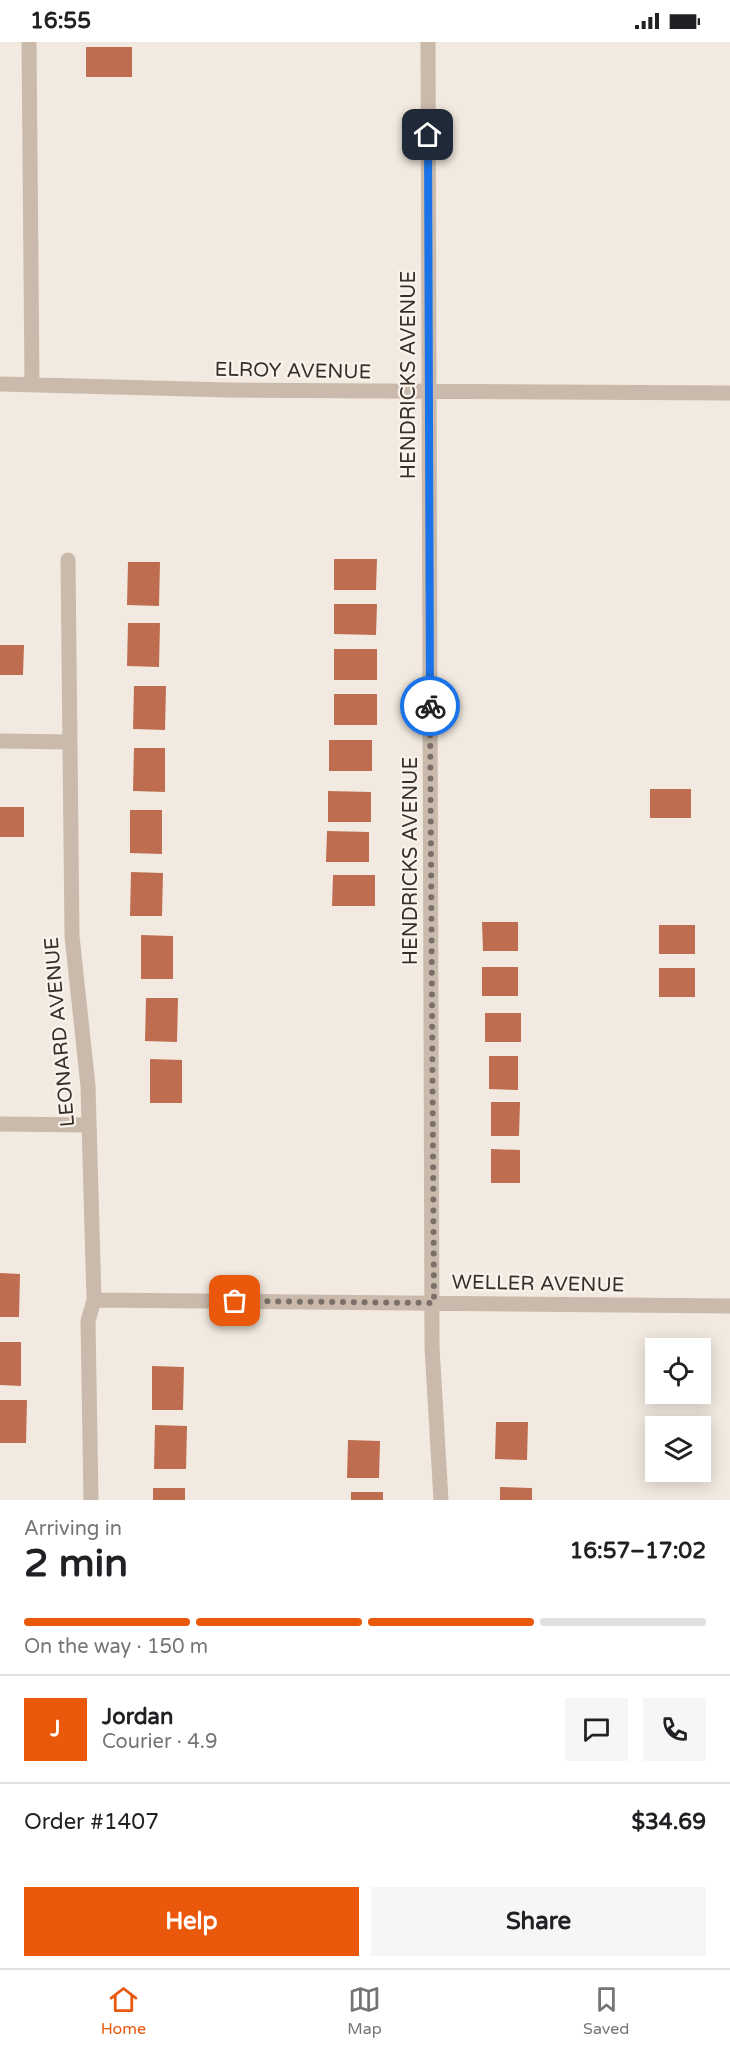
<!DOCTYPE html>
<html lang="en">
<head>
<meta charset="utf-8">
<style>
	body { margin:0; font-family:"Varela Round",sans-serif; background:#f6f6f6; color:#202124; height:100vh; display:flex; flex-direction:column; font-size:22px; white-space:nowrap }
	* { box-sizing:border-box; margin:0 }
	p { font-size:20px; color:#757577 }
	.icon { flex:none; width:33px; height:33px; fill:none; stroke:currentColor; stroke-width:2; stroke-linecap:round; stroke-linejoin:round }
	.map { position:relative; height:1458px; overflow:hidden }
	.details { display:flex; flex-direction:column; background:#fff; flex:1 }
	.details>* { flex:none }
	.buttons { position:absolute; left:645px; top:1296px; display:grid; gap:12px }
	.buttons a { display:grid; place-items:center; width:66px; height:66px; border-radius:0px; background:#fff; box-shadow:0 3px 15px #0003; font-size:30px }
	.pin { position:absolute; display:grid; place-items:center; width:51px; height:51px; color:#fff; margin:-26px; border-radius:12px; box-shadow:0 3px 9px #0006 }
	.courier { position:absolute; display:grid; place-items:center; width:60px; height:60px; margin:-30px; border:4px solid #1a73e8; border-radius:50%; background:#fff; color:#222; box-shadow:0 2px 8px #0007 }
	.headline em { font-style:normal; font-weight:700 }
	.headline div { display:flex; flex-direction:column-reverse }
	.headline { display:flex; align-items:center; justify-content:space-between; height:102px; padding:0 24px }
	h1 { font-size:39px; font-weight:700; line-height:45px }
	.bar { display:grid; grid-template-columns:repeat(4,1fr); gap:9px 6px; align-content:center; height:72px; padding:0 24px }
	.bar i { height:8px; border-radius:4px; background:#e0e0e0 }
	.bar .current { background:#ea580c }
	.bar p { grid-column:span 4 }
	.line { display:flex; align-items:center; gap:15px; padding:0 24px; border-top:2px solid #e0e0e0 }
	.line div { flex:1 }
	.round { display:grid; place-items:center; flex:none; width:63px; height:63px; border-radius:0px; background:#f6f6f6 }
	.cta { display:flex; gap:12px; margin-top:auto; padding:12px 24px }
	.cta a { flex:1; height:69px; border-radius:0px; background:#ea580c; color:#fff; font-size:24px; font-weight:700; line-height:69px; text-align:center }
	.cta a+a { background:#f6f6f6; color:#202124 }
	.status { display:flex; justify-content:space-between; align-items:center; height:42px; padding:0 30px; background:#fff; direction:ltr }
	.status svg { height:16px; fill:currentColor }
	.tabs { display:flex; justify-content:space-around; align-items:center; height:84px; border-top:2px solid #e0e0e0; background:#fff; font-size:16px; color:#757577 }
	.tabs a { display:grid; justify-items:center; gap:3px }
	.tabs .current { color:#ea580c }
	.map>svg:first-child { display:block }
	.building { fill:#bf6d50 }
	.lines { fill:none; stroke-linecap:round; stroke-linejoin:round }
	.street { stroke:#cabaac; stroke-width:15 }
	.done { stroke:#79706a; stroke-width:6; stroke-dasharray:0 10.8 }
	.route { stroke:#1a73e8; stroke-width:8 }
	.labels { text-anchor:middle; stroke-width:4.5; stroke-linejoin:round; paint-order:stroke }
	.street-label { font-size:20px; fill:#382f2b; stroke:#f9f3ec }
</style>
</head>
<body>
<div class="status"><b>16:55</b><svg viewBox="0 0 49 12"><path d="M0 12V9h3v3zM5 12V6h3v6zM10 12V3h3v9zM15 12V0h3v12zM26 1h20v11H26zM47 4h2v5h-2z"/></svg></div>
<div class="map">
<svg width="730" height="1458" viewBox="0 0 730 1458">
	<rect width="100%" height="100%" fill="#f2eae0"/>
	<!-- building -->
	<path class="building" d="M86,5H132V35H86Z
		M334,517H377L376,548H334Z
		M128,520H160L159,564L127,563Z
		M334,562H377L376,593L334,592Z
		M128,581H160L159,625L127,624Z
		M0,603H24L23,633H0Z
		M334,607H377V638H334Z
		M134,644H166L165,688L133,687Z
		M334,652H377V683H334Z
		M329,698H372V729H329Z
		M134,706H165V750L133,749Z
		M650,747H691V776H650Z
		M328,749L371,750V780H328Z
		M0,765H24V795H0Z
		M130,768H162V812L130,811Z
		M327,789L369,790V820H326Z
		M131,830L163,831L162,874H130Z
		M333,833H375V864H332Z
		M482,880H518V909H483Z
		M659,883H695V912H659Z
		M141,893L173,894V937H141Z
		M482,925H518V954H482Z
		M659,926H695V955H659Z
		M146,956H178L177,1000L145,999Z
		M485,971H521V1000H485Z
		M489,1014H518V1048L489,1047Z
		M150,1017L182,1018V1061H150Z
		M491,1060H520L519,1094H491Z
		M491,1107L520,1108V1141H491Z
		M0,1231L20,1232L19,1275H0Z
		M0,1300H21V1344L0,1343Z
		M152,1324L184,1325L183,1368H152Z
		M0,1358H27L26,1401H0Z
		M496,1380H528L527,1418L495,1417Z
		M155,1383L187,1384L186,1427H154Z
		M348,1398L380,1399L379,1436H347Z
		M500,1445L532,1446V1458H500Z
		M153,1446H185V1458H153Z
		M351,1450H383V1458H351Z"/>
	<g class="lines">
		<!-- street -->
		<path class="street" d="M29,0L32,342
			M428,0L432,1305L441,1458
			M0,342L229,348L730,351
			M68,518L72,894L88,1044L94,1258L88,1279L91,1458
			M0,699L70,700
			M0,1082L89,1083
			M94,1258L730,1264"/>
	</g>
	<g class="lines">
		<!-- done -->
		<path class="done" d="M235,1259L434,1261L430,664"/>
		<!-- route -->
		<path class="route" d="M428,93L430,664"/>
	</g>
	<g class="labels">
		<!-- street labels -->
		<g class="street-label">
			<text transform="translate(293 328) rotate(1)" y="7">ELROY AVENUE</text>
			<text transform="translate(408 333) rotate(-90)" y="7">HENDRICKS AVENUE</text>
			<text transform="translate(410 819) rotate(-90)" y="7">HENDRICKS AVENUE</text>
			<text transform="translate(59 990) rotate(-95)" y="7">LEONARD AVENUE</text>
			<text transform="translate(538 1241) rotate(1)" y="7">WELLER AVENUE</text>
		</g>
	</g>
</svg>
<div class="buttons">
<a><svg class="icon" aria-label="locate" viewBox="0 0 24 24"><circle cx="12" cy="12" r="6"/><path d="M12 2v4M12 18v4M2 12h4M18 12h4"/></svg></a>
<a><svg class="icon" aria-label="layers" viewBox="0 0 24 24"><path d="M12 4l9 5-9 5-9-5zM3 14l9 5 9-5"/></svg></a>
</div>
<div class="pin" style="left:235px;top:1259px;background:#ea580c"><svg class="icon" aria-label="bag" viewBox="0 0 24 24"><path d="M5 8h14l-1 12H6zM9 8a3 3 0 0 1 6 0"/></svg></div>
<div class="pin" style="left:428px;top:93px;background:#1f2937"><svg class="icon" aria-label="home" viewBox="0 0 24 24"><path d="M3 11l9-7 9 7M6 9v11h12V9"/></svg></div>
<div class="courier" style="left:430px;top:664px"><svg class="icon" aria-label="bike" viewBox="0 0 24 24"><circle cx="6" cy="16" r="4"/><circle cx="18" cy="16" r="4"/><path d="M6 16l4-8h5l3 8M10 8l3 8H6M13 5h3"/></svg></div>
</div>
<section class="details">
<div class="headline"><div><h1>2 min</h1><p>Arriving in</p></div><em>16:57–17:02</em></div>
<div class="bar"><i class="current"></i><i class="current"></i><i class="current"></i><i></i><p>On the way · 150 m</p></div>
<div class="line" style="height:108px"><b class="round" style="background:#ea580c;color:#fff">J</b><div><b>Jordan</b><p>Courier · 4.9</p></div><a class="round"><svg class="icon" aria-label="chat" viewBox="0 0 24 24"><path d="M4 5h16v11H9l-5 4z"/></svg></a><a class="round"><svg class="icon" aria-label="phone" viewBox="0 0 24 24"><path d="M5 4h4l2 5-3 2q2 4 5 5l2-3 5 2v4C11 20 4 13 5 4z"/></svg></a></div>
<div class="line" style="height:78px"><div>Order #1407</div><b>$34.69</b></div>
<div class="cta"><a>Help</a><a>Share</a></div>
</section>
<nav class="tabs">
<a class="current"><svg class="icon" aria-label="home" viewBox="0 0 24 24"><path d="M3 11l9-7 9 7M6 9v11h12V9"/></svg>Home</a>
<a><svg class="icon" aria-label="map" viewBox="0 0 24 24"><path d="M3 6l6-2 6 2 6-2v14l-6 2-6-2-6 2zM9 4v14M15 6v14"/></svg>Map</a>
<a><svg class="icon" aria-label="saved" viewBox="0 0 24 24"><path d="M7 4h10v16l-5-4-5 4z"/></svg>Saved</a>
</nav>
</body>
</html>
